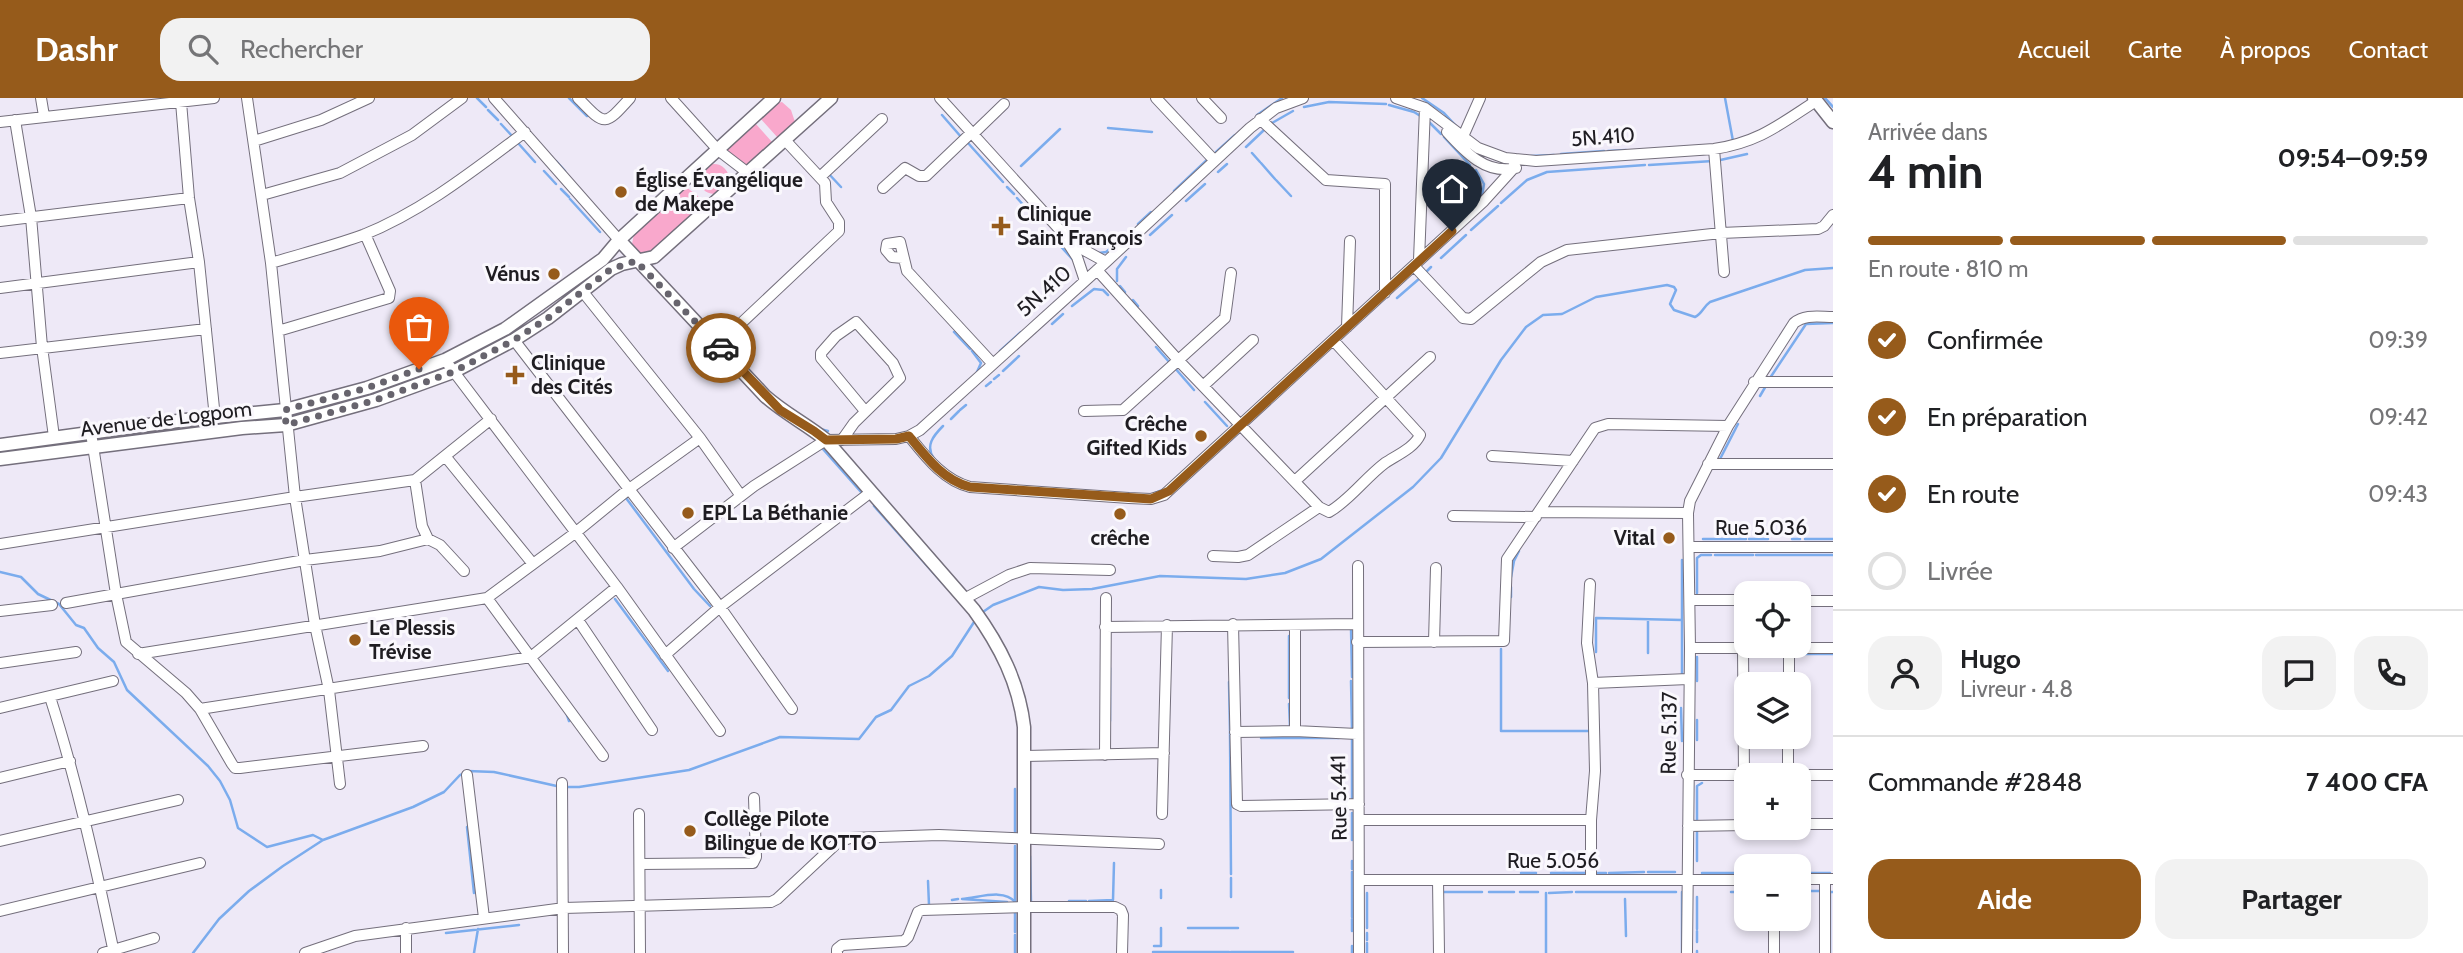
<!DOCTYPE html>
<html lang="fr">
<head>
<meta charset="utf-8">
<style>
	body { margin:0; font-family:Cabin,sans-serif; background:#f2f2f2; color:#202124; height:100vh; display:flex; flex-direction:column; font-size:26px; white-space:nowrap }
	* { box-sizing:border-box; margin:0 }
	p { font-size:23px; color:#757577 }
	.icon { flex:none; width:38px; height:38px; fill:none; stroke:currentColor; stroke-width:2; stroke-linecap:round; stroke-linejoin:round }
	.map { position:relative; flex:1; overflow:hidden }
	.drawer { display:flex; flex-direction:column; background:#fff; width:630px }
	.drawer>* { flex:none }
	.buttons { position:absolute; left:1734px; top:483px; display:grid; gap:14px }
	.buttons a { display:grid; place-items:center; width:77px; height:77px; border-radius:14px; background:#fff; box-shadow:0 4px 10px #0003; font-size:35px }
	.pin { position:absolute; display:grid; place-items:center; width:60px; height:60px; color:#fff; margin:-72px -30px; border-radius:50% 50% 50% 0; rotate:-45deg; box-shadow:0 0 7px #0007 }
	.pin .icon { rotate:45deg }
	.courier { position:absolute; display:grid; place-items:center; width:70px; height:70px; margin:-35px; border:5px solid #965b1b; border-radius:50%; background:#fff; color:#222; box-shadow:0 2px 9px #0007 }
	.head em { font-style:normal; font-weight:700 }
	.head div { display:flex; flex-direction:column-reverse }
	.head { display:flex; align-items:center; justify-content:space-between; height:119px; padding:0 35px }
	h1 { font-size:46px; font-weight:700; line-height:52px }
	.bar { display:grid; grid-template-columns:repeat(4,1fr); gap:10px 7px; align-content:center; height:84px; padding:0 35px }
	.bar i { height:9px; border-radius:5px; background:#e0e0e0 }
	.bar .current { background:#965b1b }
	.bar p { grid-column:span 4 }
	.line { display:flex; align-items:center; gap:18px; padding:0 35px; border-top:2px solid #e0e0e0 }
	.line div { flex:1 }
	.round { display:grid; place-items:center; flex:none; width:74px; height:74px; border-radius:21px; background:#f2f2f2 }
	ol { padding:0 35px; list-style:none }
	li { display:flex; align-items:center; gap:21px; height:77px }
	li p { margin-inline-start:auto }
	li .icon { padding:7px; border-radius:50%; background:#965b1b; color:#fff; stroke-width:4 }
	li:last-child { color:#757577 }
	li i { width:38px; height:38px; border:4px solid #e0e0e0; border-radius:50% }
	.cta { display:flex; gap:14px; margin-top:auto; padding:14px 35px }
	.cta a { flex:1; height:80px; border-radius:21px; background:#965b1b; color:#fff; font-size:28px; font-weight:700; line-height:80px; text-align:center }
	.cta a+a { background:#f2f2f2; color:#202124 }
	header { display:flex; align-items:center; gap:42px; box-sizing:border-box; height:98px; padding:0 35px; background:#965b1b; color:#fff }
	header strong { font-size:33px }
	nav { display:flex; gap:38px; margin-inline-start:auto; font-size:24px }
	.search { width:490px; height:63px; background:#f2f2f2; display:flex; align-items:center; gap:18px; box-sizing:border-box; padding:0 24px; border-radius:21px; color:#757577; font-size:26px }
	main { display:flex; flex:1; min-height:0 }
	.map>svg:first-child { display:block }
	.green { fill:#f9a8cc }
	.lines { fill:none; stroke-linecap:round; stroke-linejoin:round }
	.stream { stroke:#7baced; stroke-width:2.5 }
	.minor-casing { stroke:#746f7c; stroke-width:12 }
	.major-casing { stroke:#746f7c; stroke-width:15 }
	.minor { stroke:#fff; stroke-width:10 }
	.major { stroke:#fff; stroke-width:12 }
	.done { stroke:#67646d; stroke-width:7; stroke-dasharray:0 12.6 }
	.route { stroke:#965b1b; stroke-width:9 }
	.poi-dot { fill:#965b1b; stroke:#faf8fd; stroke-width:2.5 }
	.labels { text-anchor:middle; stroke-width:6; stroke-linejoin:round; paint-order:stroke }
	.street-label { font-size:21px; fill:#1f1d22; stroke:#faf8fd }
	.poi-label { font-size:21px; font-weight:bold; fill:#1f1d22; stroke:#faf8fd; text-anchor:start }
</style>
</head>
<body>
<header>
<strong>Dashr</strong>
<div class="search"><svg class="icon" aria-label="search" viewBox="0 0 24 24"><circle cx="10" cy="10" r="6"/><path d="M15 15l6 6"/></svg>Rechercher</div>
<nav><a>Accueil</a><a>Carte</a><a>À propos</a><a>Contact</a></nav>
</header>
<main>
<div class="map">
<svg width="1833" height="855" viewBox="0 0 1833 855">
	<rect width="100%" height="100%" fill="#eee9f7"/>
	<!-- green -->
	<path class="green" d="M782,4L791,12L795,24L778,40L760,20L777,5Z
		M755,25L772,44L745,69L725,54Z
		M699 81a15 15 0 1 1 30 0a15 15 0 1 1-30 0Z
		M686,89L698,98L700,111L652,155L641,157L633,151L632,146L634,136Z"/>
	<g class="lines">
		<!-- stream -->
		<path class="stream" d="M477,0L486,9
			M569,0L587,18
			M1422,0L1444,15L1457,29
			M1725,0L1733,43
			M1825,0L1833,9
			M1389,7L1414,14L1422,19
			M1304,9L1329,4L1386,6
			M488,12L498,22
			M942,17L962,40
			M1257,17L1282,0
			M1272,25L1293,13
			M1430,25L1441,36
			M501,26L513,39
			M1108,30L1152,34
			M1444,39L1470,67
			M518,45L535,64
			M968,45L1003,84
			M1246,49L1264,32
			M1608,53L1626,52
			M1216,54L1235,37
			M1252,55L1260,64
			M1561,56L1604,53
			M1531,58L1554,57
			M556,63L565,73
			M1716,63L1747,56
			M1261,65L1275,81
			M1649,67L1713,63
			M1021,68L1060,31
			M1476,72L1484,86L1482,98
			M544,73L556,86
			M1218,74L1227,66
			M828,75L841,89
			M1276,82L1291,98
			M1007,89L1014,96
			M561,91L569,99
			M1174,93L1209,60
			M1017,100L1036,121
			M570,101L600,134
			M1186,103L1205,86
			M1501,105L1527,82L1547,74L1645,67
			M1138,126L1151,114
			M1471,132L1498,108
			M1150,137L1172,117
			M1054,141L1075,164
			M1099,155L1106,154L1115,147
			M1441,160L1466,137
			M1425,175L1431,169
			M1117,183V171L1126,159
			M1120,188L1125,194
			M1397,200L1420,180
			M1133,202L1138,208
			M1072,208L1094,191L1103,192L1108,197
			M1052,226L1063,216
			M954,234L970,251
			M1156,249L1170,265
			M972,253L981,265L977,274
			M1000,253L1021,234
			M1174,269L1194,292
			M1003,273L1019,258
			M1770,280L1806,226L1833,225
			M994,281L999,277
			M986,288L991,284
			M1760,298L1767,286
			M1205,304L1227,328
			M960,312L966,307
			M951,321L959,313
			M820,331L828,333
			M822,350L861,394
			M934,361C925,348 933,338 943,328
			M1719,363L1738,326
			M1155,395L1165,391
			M626,400L694,491L710,508
			M874,408L946,489
			M1703,441H1746
			M1749,441H1768
			M1792,441H1800
			M1805,441H1833
			M1715,457H1753
			M1756,457H1833
			M1682,462V576
			M0,474L21,479L38,496L59,506L76,527L84,530L98,550L114,564L127,592L208,668L220,683L230,702L238,730L267,749L313,737L323,742
			M1511,479L1514,463L1519,453
			M1511,489V499
			M1697,495V460L1701,457H1711
			M615,501L668,573
			M980,516L993,507L1039,489L1063,492L1092,491L1160,478L1246,481L1285,475L1321,461L1413,389L1441,360L1501,262L1526,229L1543,217L1562,216L1596,199L1667,187L1674,189L1676,192L1670,206L1674,212L1695,219C1702,216 1703,209 1710,204L1805,172L1833,170
			M1648,523V555
			M1351,530L1352,579
			M1289,538V600
			M1501,551V633H1592
			M1596,554V520L1682,522
			M1802,556H1833
			M1697,559V583
			M1351,583L1352,631
			M1229,584L1230,633
			M1289,606L1290,629
			M1681,610L1682,643
			M566,614L569,623
			M1110,623V570
			M1230,634L1231,776
			M1261,640H1339
			M1352,640V700
			M1697,642V622
			M1015,691V737
			M1697,724V688L1702,685
			M467,729L474,795
			M1697,732V763
			M1352,742V715
			M1015,748V804
			M1030,758L1031,805L1033,806
			M1352,763V771
			M1352,774V819
			M1648,774H1675
			M1521,775H1536
			M1551,775H1589
			M1595,775H1606
			M1609,775L1644,774
			M1702,775H1746
			M1806,775H1830
			M1231,780V799
			M928,783L929,807
			M1161,792V800
			M1799,793H1822
			M1444,794H1482
			M1489,794H1514
			M1520,794H1538
			M1576,794H1676
			M1682,794V855
			M1731,794H1746
			M1549,795L1572,794
			M1697,799V831
			M1625,801L1626,838
			M952,802L958,801
			M1069,803H1086
			M1089,803L1113,802L1114,765
			M1007,804L962,801C978,800 1004,790 1015,804
			M1015,813V834
			M1352,821V833
			M1188,830H1238
			M1367,830V795
			M1697,833V844
			M446,835L519,827
			M1015,837V855
			M1367,842V835
			M1154,848H1161V830
			M1352,848V855
			M1697,853V855
			M1153,854H1184
			M1185,854H1229
			M1231,854H1293
			M193,855L219,821L249,793L283,768L323,742L413,709L444,694L460,677L468,673L494,674L561,689H579L689,672L780,639L859,641L876,619L891,612L909,588L929,578L952,558L976,521
			M474,855L478,831
			M1367,855V845
			M1546,855V795
			M1830,855V794H1833"/>
		<!-- minor casing -->
		<g class="minor-casing">
			<path id="minor" d="M41,0L44,18
				M247,0L271,165L295,399L315,527L329,592L340,686
				M494,0L619,142
				M578,0C605,28 604,29 630,0
				M671,0L718,52L748,75
				M940,0L1060,132L1084,152L1106,164
				M1156,0L1214,62
				M1202,0L1221,20
				M1396,0L1425,10L1478,50L1505,60L1536,63L1714,51C1759,44 1779,27 1816,3
				M181,4L189,100L199,164L215,320
				M1260,21L1326,82L1385,86V195
				M15,22L31,119L42,249L54,339
				M0,24L214,0
				M1447,34C1465,54 1486,77 1516,70
				M973,36L1004,6
				M254,43L321,22L369,0
				M1461,43L1480,0
				M1714,51L1724,174
				M820,79L882,21
				M883,90L905,70L919,78H926L971,35
				M262,97L340,75L412,37L462,0
				M0,123L189,100
				M1066,142L1077,159L1085,183
				M903,160L892,159L886,152L887,146L900,144L907,173L992,265
				M1419,162L1425,10
				M271,165C301,156 333,148 363,137C423,113 474,72 525,34
				M1414,168L1463,220L1471,221L1541,164L1567,152L1721,135L1818,131L1824,128L1833,117
				M1097,172L1178,262L1319,409L1329,414C1350,402 1365,380 1385,365C1397,357 1414,350 1420,337L1333,242
				M0,190L199,164
				M1347,229L1350,143
				M278,233L389,200L390,193L365,136
				M514,242L720,509L792,611
				M718,247L839,133V124L826,104L825,85L785,42
				M0,255L206,231
				M445,262L617,489L720,633
				M1754,284H1833
				M1203,288L1253,242
				M1084,313L1123,312L1225,220L1231,175
				M91,335L116,496L126,544L186,595L200,611L232,666L235,670H240L423,648
				M909,338C926,359 943,382 970,389L1129,400L1151,401L1164,397L1484,103L1513,71L1515,61
				M700,340L741,398
				M842,342L854,325L900,280L893,265L856,224L836,238L821,255V260L865,313
				M445,358L533,466
				M1492,358L1573,363
				M1708,366H1833
				M415,382L422,428L428,441L440,447L464,473
				M1295,383L1430,259
				M1539,414L1688,415
				M1453,418L1536,419
				M0,446L295,399L415,382L491,321
				M1689,449H1833
				M673,450L754,388L826,342L896,341L909,338L920,332L1106,164L1250,30L1276,10L1303,0
				M1213,458L1238,459L1248,457L1319,409
				M1358,468L1359,855
				M1590,486L1587,545L1593,585
				M487,500L603,658
				M964,501L1009,477L1030,470L1110,472
				M1690,502H1746
				M1799,503H1833
				M66,505L305,462L380,453L428,441
				M0,513L52,507
				M578,522L652,632
				M1233,526L1237,706L1241,708L1359,706
				M1295,527V633
				M1105,529L1357,526
				M1357,544L1504,543L1507,461L1595,330L1608,326L1728,328
				M1434,544L1436,470
				M1690,550H1833
				M1743,550L1744,677
				M138,556L487,500L575,435L629,391L700,340L583,194
				M665,557L720,509L871,394
				M0,565L76,554
				M1789,586V550
				M50,599C77,683 96,769 114,855
				M0,610L113,583
				M200,611L531,559L617,489
				M1235,634L1295,633L1357,636
				M1105,657L1106,500
				M1025,658L1164,655
				M467,677L484,820
				M1687,677H1833
				M1788,677V639
				M0,680L70,663
				M562,685L563,855
				M639,716L640,855
				M1162,716L1167,527
				M1360,722H1591
				M1799,726H1833
				M1688,728L1746,727
				M0,743L178,702
				M640,766L753,765L756,759L754,700
				M1799,781H1833
				M1825,781V855
				M1359,782H1746
				M1438,782L1439,855
				M1591,782V722L1595,673L1593,585L1688,581
				M0,813L200,765
				M1774,821V855
				M103,855L154,840
				M305,855L355,838L564,810L771,804L777,801L838,744L850,740L939,737L1159,746
				M406,855V830
				M837,855V851L842,847L904,843L908,839L918,814L922,812L1024,809H1115L1121,812L1123,817L1122,855
				M1687,855L1690,550L1688,415L1690,403L1728,328L1794,225C1805,216 1819,219 1833,219"/>
		</g>
		<!-- major casing -->
		<g class="major-casing">
			<path id="major" d="M1814,0L1833,24
				M619,142L765,298C784,315 806,326 826,342L974,512C1000,548 1019,585 1024,629V855
				M0,347L185,322L285,312L367,290L445,262L505,231L603,161L619,142L774,0
				M0,361L242,330L286,327L376,302L453,274L514,242L548,220L611,171L622,166L654,159L831,0"/>
		</g>
		<!-- minor -->
		<use href="#minor" class="minor"/>
		<!-- major -->
		<use href="#major" class="major"/>
	</g>
	<g class="lines">
		<!-- done -->
		<path class="done" d="M419,271L367,290L285,312L286,327L376,302L453,274L514,242L548,220L611,171L636,163L721,250"/>
		<!-- route -->
		<path class="route" d="M721,250L780,312L814,333L826,342L896,341L909,338C926,359 943,382 970,389L1151,401L1169,393L1452,133"/>
	</g>
	<!-- markers -->
	<g class="poi-dot">
		<circle cx="621" cy="94" r="7"/>
		<path d="M997.5 117.5h7v7h7v7h-7v7h-7v-7h-7v-7h7z"/>
		<circle cx="554" cy="176" r="7"/>
		<path d="M511.5 266.5h7v7h7v7h-7v7h-7v-7h-7v-7h7z"/>
		<circle cx="1201" cy="338" r="7"/>
		<circle cx="688" cy="415" r="7"/>
		<circle cx="1120" cy="416" r="7"/>
		<circle cx="1669" cy="440" r="7"/>
		<circle cx="355" cy="542" r="7"/>
		<circle cx="690" cy="733" r="7"/>
	</g>
	<g class="labels">
		<!-- street labels -->
		<g class="street-label">
			<text transform="translate(1603 39) rotate(-4)" y="7">5N.410</text>
			<text transform="translate(1044 193) rotate(-42)" y="7">5N.410</text>
			<text transform="translate(166 321) rotate(-7)" y="7">Avenue de Logpom</text>
			<text x="1761" y="437">Rue 5.036</text>
			<text transform="translate(1669 635) rotate(-89)" y="7">Rue 5.137</text>
			<text transform="translate(1339 700) rotate(-91)" y="7">Rue 5.441</text>
			<text x="1553" y="770">Rue 5.056</text>
		</g>
		<!-- poi labels -->
		<g class="poi-label">
			<text x="635" y="89">Église Évangélique<tspan x="635" dy="24">de Makepe</tspan></text>
			<text x="1017" y="123">Clinique<tspan x="1017" dy="24">Saint François</tspan></text>
			<text x="540" y="183" text-anchor="end">Vénus</text>
			<text x="531" y="272">Clinique<tspan x="531" dy="24">des Cités</tspan></text>
			<text x="1187" y="333" text-anchor="end">Crêche<tspan x="1187" dy="24">Gifted Kids</tspan></text>
			<text x="702" y="422">EPL La Béthanie</text>
			<text x="1120" y="447" text-anchor="middle">crêche</text>
			<text x="1655" y="447" text-anchor="end">Vital</text>
			<text x="369" y="537">Le Plessis<tspan x="369" dy="24">Trévise</tspan></text>
			<text x="704" y="728">Collège Pilote<tspan x="704" dy="24">Bilingue de KOTTO</tspan></text>
		</g>
	</g>
</svg>
<div class="buttons">
<a><svg class="icon" aria-label="locate" viewBox="0 0 24 24"><circle cx="12" cy="12" r="6"/><path d="M12 2v4M12 18v4M2 12h4M18 12h4"/></svg></a>
<a><svg class="icon" aria-label="layers" viewBox="0 0 24 24"><path d="M12 4l9 5-9 5-9-5zM3 14l9 5 9-5"/></svg></a>
<a>+</a>
<a>−</a>
</div>
<div class="pin" style="left:419px;top:271px;background:#ea580c"><svg class="icon" aria-label="bag" viewBox="0 0 24 24"><path d="M5 8h14l-1 12H6zM9 8a3 3 0 0 1 6 0"/></svg></div>
<div class="pin" style="left:1452px;top:133px;background:#1f2937"><svg class="icon" aria-label="home" viewBox="0 0 24 24"><path d="M3 11l9-7 9 7M6 9v11h12V9"/></svg></div>
<div class="courier" style="left:721px;top:250px"><svg class="icon" aria-label="car" viewBox="0 0 24 24"><path d="M5 17H2v-5l4-1 3-4h7l3 4 3 1v5h-3M9 17h6M6 11h13"/><circle cx="7" cy="17" r="2"/><circle cx="17" cy="17" r="2"/></svg></div>
</div>
<section class="drawer">
<div class="head"><div><h1>4 min</h1><p>Arrivée dans</p></div><em>09:54–09:59</em></div>
<div class="bar"><i class="current"></i><i class="current"></i><i class="current"></i><i></i><p>En route · 810 m</p></div>
<ol>
<li><svg class="icon" aria-label="check" viewBox="0 0 24 24"><path d="M5 12l5 5 9-10"/></svg>Confirmée<p>09:39</p></li>
<li><svg class="icon" aria-label="check" viewBox="0 0 24 24"><path d="M5 12l5 5 9-10"/></svg>En préparation<p>09:42</p></li>
<li><svg class="icon" aria-label="check" viewBox="0 0 24 24"><path d="M5 12l5 5 9-10"/></svg>En route<p>09:43</p></li>
<li><i></i>Livrée</li>
</ol>
<div class="line" style="height:126px"><a class="round"><svg class="icon" aria-label="person" viewBox="0 0 24 24"><circle cx="12" cy="8" r="4"/><path d="M4 21q1-7 8-7t8 7"/></svg></a><div><b>Hugo</b><p>Livreur · 4.8</p></div><a class="round"><svg class="icon" aria-label="chat" viewBox="0 0 24 24"><path d="M4 5h16v11H9l-5 4z"/></svg></a><a class="round"><svg class="icon" aria-label="phone" viewBox="0 0 24 24"><path d="M5 4h4l2 5-3 2q2 4 5 5l2-3 5 2v4C11 20 4 13 5 4z"/></svg></a></div>
<div class="line" style="height:91px"><div>Commande #2848</div><b>7 400 CFA</b></div>
<div class="cta"><a>Aide</a><a>Partager</a></div>
</section>
</main>
</body>
</html>
